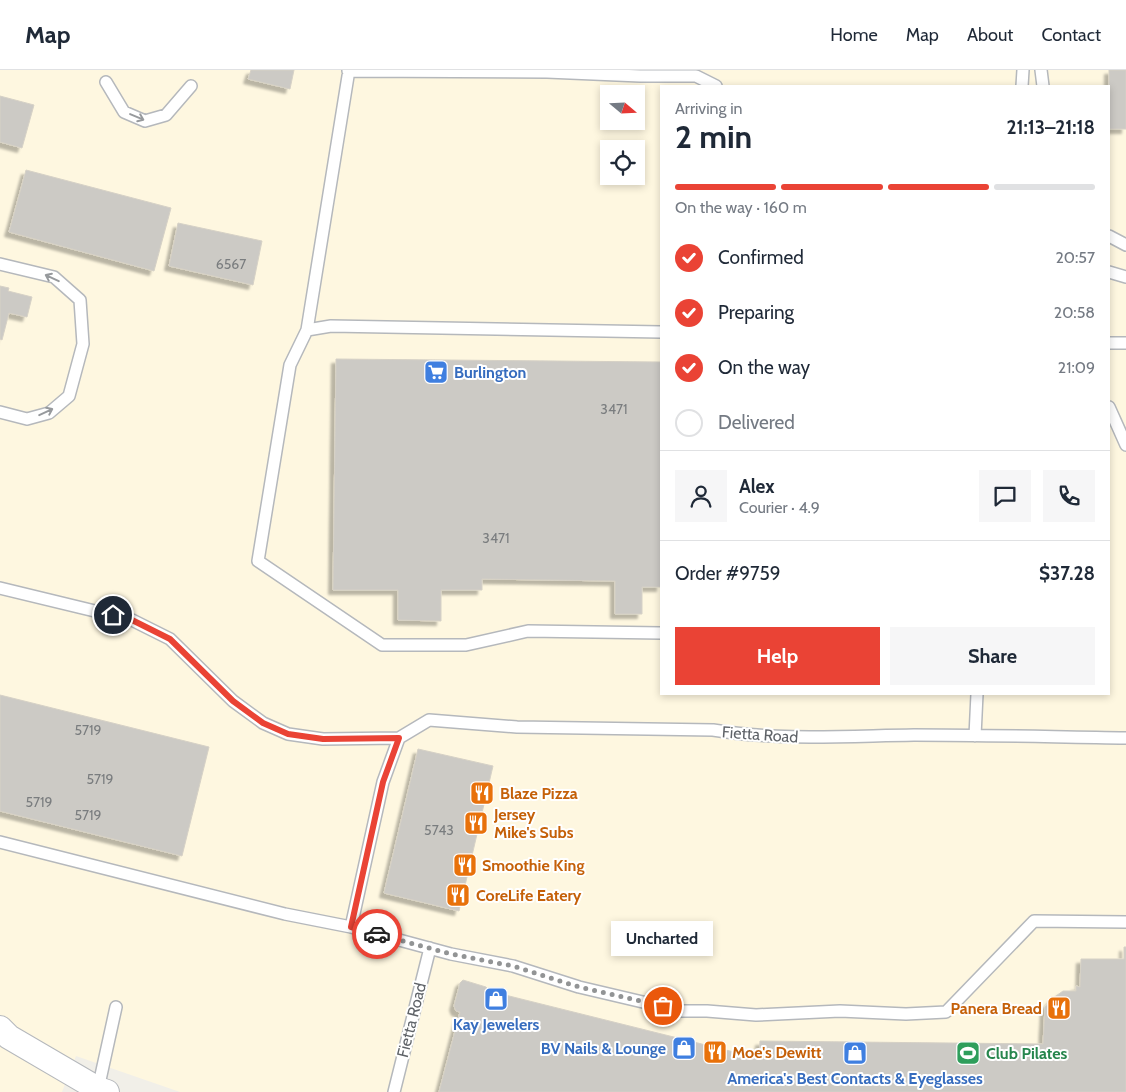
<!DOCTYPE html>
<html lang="en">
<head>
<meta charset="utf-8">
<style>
	body { margin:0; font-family:Cabin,sans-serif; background:#f6f6f7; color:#1f2937; height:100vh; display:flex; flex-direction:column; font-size:19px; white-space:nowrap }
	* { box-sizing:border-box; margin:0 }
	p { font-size:16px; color:#747a83 }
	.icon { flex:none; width:28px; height:28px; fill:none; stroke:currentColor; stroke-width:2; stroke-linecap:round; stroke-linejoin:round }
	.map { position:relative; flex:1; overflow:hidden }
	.panel { position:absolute; left:660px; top:15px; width:450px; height:610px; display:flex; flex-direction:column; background:#fff; border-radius:0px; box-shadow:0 2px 8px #0003 }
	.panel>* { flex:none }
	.needle { width:32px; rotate:109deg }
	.fabs { position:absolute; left:600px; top:15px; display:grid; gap:10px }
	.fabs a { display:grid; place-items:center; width:45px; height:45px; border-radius:0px; background:#fff; box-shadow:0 2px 8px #0003; font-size:25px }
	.pin { position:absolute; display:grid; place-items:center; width:42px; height:42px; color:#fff; margin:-21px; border:2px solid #fff; border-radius:50%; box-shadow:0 1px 5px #0007 }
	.courier { position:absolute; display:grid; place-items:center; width:50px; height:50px; margin:-25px; border:4px solid #ea4335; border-radius:50%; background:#fff; color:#222; box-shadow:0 1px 6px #0007 }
	.bubble { position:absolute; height:35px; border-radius:0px; background:#fff; box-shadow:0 2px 8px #0003; font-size:16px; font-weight:800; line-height:35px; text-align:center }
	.head em { font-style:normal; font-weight:800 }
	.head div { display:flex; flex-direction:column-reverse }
	.head { display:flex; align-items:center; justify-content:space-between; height:85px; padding:0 15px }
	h1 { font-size:32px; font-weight:800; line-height:38px }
	.bar { display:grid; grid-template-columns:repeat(4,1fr); gap:8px 5px; align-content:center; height:60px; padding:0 15px }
	.bar i { height:6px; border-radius:4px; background:#e0e1e3 }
	.bar .selected { background:#ea4335 }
	.bar p { grid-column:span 4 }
	.line { display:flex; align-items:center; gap:12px; padding:0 15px; border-top:1px solid #e0e1e3 }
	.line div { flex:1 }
	.round { display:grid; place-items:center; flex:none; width:52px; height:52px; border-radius:0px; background:#f6f6f7 }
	ol { padding:0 15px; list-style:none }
	li { display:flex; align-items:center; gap:15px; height:55px }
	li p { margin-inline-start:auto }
	li .icon { padding:5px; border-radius:50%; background:#ea4335; color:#fff; stroke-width:4 }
	li:last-child { color:#747a83 }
	li i { width:28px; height:28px; border:2px solid #e0e1e3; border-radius:50% }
	.button { display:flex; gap:10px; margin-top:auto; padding:10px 15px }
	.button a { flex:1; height:58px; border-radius:0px; background:#ea4335; color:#fff; font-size:20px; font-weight:800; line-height:58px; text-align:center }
	.button a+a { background:#f6f6f7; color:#1f2937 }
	header { display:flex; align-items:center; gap:30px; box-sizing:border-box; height:70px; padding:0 25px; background:#fff; border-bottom:1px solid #e0e1e3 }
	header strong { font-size:24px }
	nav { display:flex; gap:28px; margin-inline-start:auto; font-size:18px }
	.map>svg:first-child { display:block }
	.commercial { fill:#fef7e0; fill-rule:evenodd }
	.building { fill:#cccac5; stroke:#d6d1c6; filter:url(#shadow) }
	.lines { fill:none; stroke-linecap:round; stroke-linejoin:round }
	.lane-casing { stroke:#b5b8bc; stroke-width:14 }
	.street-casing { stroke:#b5b8bc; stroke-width:26 }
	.lane { stroke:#fff; stroke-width:11 }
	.street { stroke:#fff; stroke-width:24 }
	.oneway { stroke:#979a9d }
	.done { stroke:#929495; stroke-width:5; stroke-dasharray:0 9 }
	.route { stroke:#ea4335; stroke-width:6 }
	.labels { text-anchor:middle; stroke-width:4; stroke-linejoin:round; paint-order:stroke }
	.number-label { font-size:14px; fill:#7a7d7f }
	.shop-label { font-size:16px; font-weight:bold; fill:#366cbe; stroke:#fff }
	.street-label { font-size:16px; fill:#5f6368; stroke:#fff }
	.food-label { font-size:16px; font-weight:bold; fill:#c56008; stroke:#fff; text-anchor:start }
	.leisure-label { font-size:16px; font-weight:bold; fill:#27864d; stroke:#fff; text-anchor:start }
</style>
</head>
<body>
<header>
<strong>Map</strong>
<nav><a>Home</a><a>Map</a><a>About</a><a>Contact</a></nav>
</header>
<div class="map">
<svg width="1126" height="1022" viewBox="0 0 1126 1022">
	<defs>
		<filter id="shadow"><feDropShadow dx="-4.5" dy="4.5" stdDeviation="1" flood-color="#0004"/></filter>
	</defs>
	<rect width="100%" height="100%" fill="#f1efe8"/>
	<!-- commercial -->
	<path class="commercial" d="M0,0H1126V1022H180L76,986L62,1022H0ZM661,16H1109V624H661ZM609,24H636V51H609ZM609,79H636V106H609Z"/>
	<!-- building -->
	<path class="building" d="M251,0H294L290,19L248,9Z
		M1109,0H1126V59H1109Z
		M0,26L34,35L22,78L0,72Z
		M26,100L171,138L154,201L9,162Z
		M178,153L262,171L253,215L169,196Z
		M0,216L9,218L8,221L32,227L27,247L9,243L2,270L0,269Z
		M336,289L661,292V517H642V544H615V511L482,509V520H441V551L398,550V520H333Z
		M0,625L209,677L182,786L0,741Z
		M418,679L493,696L459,841L384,823Z
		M1124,877H1126V1022H439L460,942L456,941L454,936L460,913L463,910L486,917L489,921L742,984H759L760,971L1043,974L1045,937L1053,928L1063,921H1076V916L1080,917L1081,889H1124Z"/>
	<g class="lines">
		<!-- lane casing -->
		<g class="lane-casing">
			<path id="lane" d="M349,0L307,260L290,295L258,491L382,575H466L528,561L661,563
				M1041,0L1043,16
				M348,1L547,2L640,6H696L716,16
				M106,12L124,42L145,51L166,45L191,16
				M1022,16L1023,0
				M1109,166L1126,175
				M0,194L54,207L80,230L83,274L69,326L49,343L27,349L0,342
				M1109,202L1126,207
				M307,260L331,256L661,262
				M1109,273H1126
				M1109,337L1126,375
				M0,518L132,550L170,569L233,631L263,653L288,664L323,669L399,668L429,650L517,657L713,660C780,671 846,666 914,665C984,665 1055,667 1126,668
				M975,666L977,624
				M0,772L285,844L351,857L451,884L513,896L579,917L681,941H707L756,945L840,941L906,944L946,942L1034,851L1126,852
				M351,857L383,712L399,668
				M98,1019L116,937
				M394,1022L430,878"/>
		</g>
		<!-- street casing -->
		<g class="street-casing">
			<path id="street" d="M0,958L9,967L98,1019L107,1022"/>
		</g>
		<!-- lane -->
		<use href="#lane" class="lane"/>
		<!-- street -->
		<use href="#street" class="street"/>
	</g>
	<!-- one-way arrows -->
	<defs><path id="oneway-shaft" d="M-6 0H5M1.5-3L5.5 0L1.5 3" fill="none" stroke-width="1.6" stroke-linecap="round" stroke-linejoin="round" transform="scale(1.25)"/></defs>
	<g class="oneway">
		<use href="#oneway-shaft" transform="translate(137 47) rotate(23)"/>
		<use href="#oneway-shaft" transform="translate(52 208) rotate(-155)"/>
		<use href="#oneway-shaft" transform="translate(46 342) rotate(-25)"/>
	</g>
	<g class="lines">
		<!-- done -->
		<path class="done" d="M377,864L451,884L513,896L579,917L663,936"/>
		<!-- route -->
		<path class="route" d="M113,545L132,550L170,569L233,631L263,653L288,664L323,669L399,668L383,712L351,857L377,864"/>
	</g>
	<!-- icons -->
	<defs>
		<g id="supermarket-square" transform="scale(1.25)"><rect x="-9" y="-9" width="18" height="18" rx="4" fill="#3f7fe0" stroke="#fff"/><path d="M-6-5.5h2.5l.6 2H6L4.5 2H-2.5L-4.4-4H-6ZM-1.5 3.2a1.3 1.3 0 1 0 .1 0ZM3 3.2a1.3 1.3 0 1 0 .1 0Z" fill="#fff"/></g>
		<g id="restaurant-square" transform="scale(1.25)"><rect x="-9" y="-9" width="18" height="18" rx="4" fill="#e8710a" stroke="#fff"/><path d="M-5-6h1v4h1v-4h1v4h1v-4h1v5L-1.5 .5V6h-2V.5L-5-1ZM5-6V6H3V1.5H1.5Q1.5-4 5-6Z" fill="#fff"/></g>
		<g id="shop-square" transform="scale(1.25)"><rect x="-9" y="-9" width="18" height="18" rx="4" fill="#3f7fe0" stroke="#fff"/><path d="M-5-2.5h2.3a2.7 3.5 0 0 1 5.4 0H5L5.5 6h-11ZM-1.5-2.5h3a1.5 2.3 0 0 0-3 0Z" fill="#fff"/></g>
		<g id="stadium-square" transform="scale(1.25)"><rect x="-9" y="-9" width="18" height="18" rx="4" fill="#2e9e5b" stroke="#fff"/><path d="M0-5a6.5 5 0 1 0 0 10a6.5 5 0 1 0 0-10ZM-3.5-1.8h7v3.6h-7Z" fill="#fff"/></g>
	</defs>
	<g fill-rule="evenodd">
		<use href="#supermarket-square" x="436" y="302"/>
		<use href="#restaurant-square" x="482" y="723"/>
		<use href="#restaurant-square" x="476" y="753"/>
		<use href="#restaurant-square" x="465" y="795"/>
		<use href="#restaurant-square" x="458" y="825"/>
		<use href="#shop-square" x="496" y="929"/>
		<use href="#restaurant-square" x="1059" y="938"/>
		<use href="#shop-square" x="684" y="978"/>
		<use href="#restaurant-square" x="715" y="982"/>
		<use href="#shop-square" x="855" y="983"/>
		<use href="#stadium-square" x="968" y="983"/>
	</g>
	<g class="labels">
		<!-- number labels -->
		<g class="number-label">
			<text x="231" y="199">6567</text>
			<text x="614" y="344">3471</text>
			<text x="496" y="473">3471</text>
			<text x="88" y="665">5719</text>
			<text x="100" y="714">5719</text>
			<text x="39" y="737">5719</text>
			<text x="88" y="750">5719</text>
			<text x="439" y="765">5743</text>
		</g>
		<!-- shop labels -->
		<g class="shop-label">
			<text x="454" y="308" text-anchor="start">Burlington</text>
			<text x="496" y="960">Kay Jewelers</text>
			<text x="666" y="984" text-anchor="end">BV Nails &amp; Lounge</text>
			<text x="855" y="1014">America's Best Contacts &amp; Eyeglasses</text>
		</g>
		<!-- street labels -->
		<g class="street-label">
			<text transform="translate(760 664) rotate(4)" y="6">Fietta Road</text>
			<text transform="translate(411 950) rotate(-76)" y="6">Fietta Road</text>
		</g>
		<!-- food labels -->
		<g class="food-label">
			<text x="500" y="729">Blaze Pizza</text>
			<text x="494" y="750">Jersey<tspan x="494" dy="18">Mike's Subs</tspan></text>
			<text x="482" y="801">Smoothie King</text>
			<text x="476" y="831">CoreLife Eatery</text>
			<text x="1042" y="944" text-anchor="end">Panera Bread</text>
			<text x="732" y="988">Moe's Dewitt</text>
		</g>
		<!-- leisure labels -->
		<g class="leisure-label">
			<text x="986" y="989">Club Pilates</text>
		</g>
	</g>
</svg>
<div class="fabs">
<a><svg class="needle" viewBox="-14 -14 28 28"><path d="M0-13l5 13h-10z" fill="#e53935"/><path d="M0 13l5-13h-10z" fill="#747a83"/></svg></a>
<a><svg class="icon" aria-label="locate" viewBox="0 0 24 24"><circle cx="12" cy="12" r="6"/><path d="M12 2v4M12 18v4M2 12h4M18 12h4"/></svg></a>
</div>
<div class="pin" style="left:663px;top:936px;background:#ea580c"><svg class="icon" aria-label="bag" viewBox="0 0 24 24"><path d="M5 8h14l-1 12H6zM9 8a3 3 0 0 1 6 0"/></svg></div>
<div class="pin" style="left:113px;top:545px;background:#1f2937"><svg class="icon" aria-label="home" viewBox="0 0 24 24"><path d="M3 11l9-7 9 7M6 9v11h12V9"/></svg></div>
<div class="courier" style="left:377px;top:864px"><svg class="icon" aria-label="car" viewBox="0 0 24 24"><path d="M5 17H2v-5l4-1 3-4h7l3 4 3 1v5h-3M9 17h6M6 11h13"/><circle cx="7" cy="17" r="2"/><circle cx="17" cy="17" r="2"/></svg></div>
<div class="bubble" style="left:611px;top:851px;width:102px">Uncharted</div>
<section class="panel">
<div class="head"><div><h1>2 min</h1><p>Arriving in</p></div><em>21:13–21:18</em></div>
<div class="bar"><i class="selected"></i><i class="selected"></i><i class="selected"></i><i></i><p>On the way · 160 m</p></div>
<ol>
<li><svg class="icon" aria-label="check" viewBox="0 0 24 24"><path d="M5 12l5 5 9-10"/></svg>Confirmed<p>20:57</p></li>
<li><svg class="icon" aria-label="check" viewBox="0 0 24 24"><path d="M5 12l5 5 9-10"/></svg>Preparing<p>20:58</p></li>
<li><svg class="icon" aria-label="check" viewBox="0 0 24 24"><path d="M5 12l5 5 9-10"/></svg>On the way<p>21:09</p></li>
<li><i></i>Delivered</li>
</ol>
<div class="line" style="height:90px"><a class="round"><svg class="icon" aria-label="person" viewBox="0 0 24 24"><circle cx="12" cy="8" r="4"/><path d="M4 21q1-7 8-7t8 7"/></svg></a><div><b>Alex</b><p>Courier · 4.9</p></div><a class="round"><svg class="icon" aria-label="chat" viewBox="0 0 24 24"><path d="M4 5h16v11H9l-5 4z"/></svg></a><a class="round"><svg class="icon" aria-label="phone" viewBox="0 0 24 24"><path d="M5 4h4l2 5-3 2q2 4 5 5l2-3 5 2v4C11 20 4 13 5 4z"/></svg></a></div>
<div class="line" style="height:65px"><div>Order #9759</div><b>$37.28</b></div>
<div class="button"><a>Help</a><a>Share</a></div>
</section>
</div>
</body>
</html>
